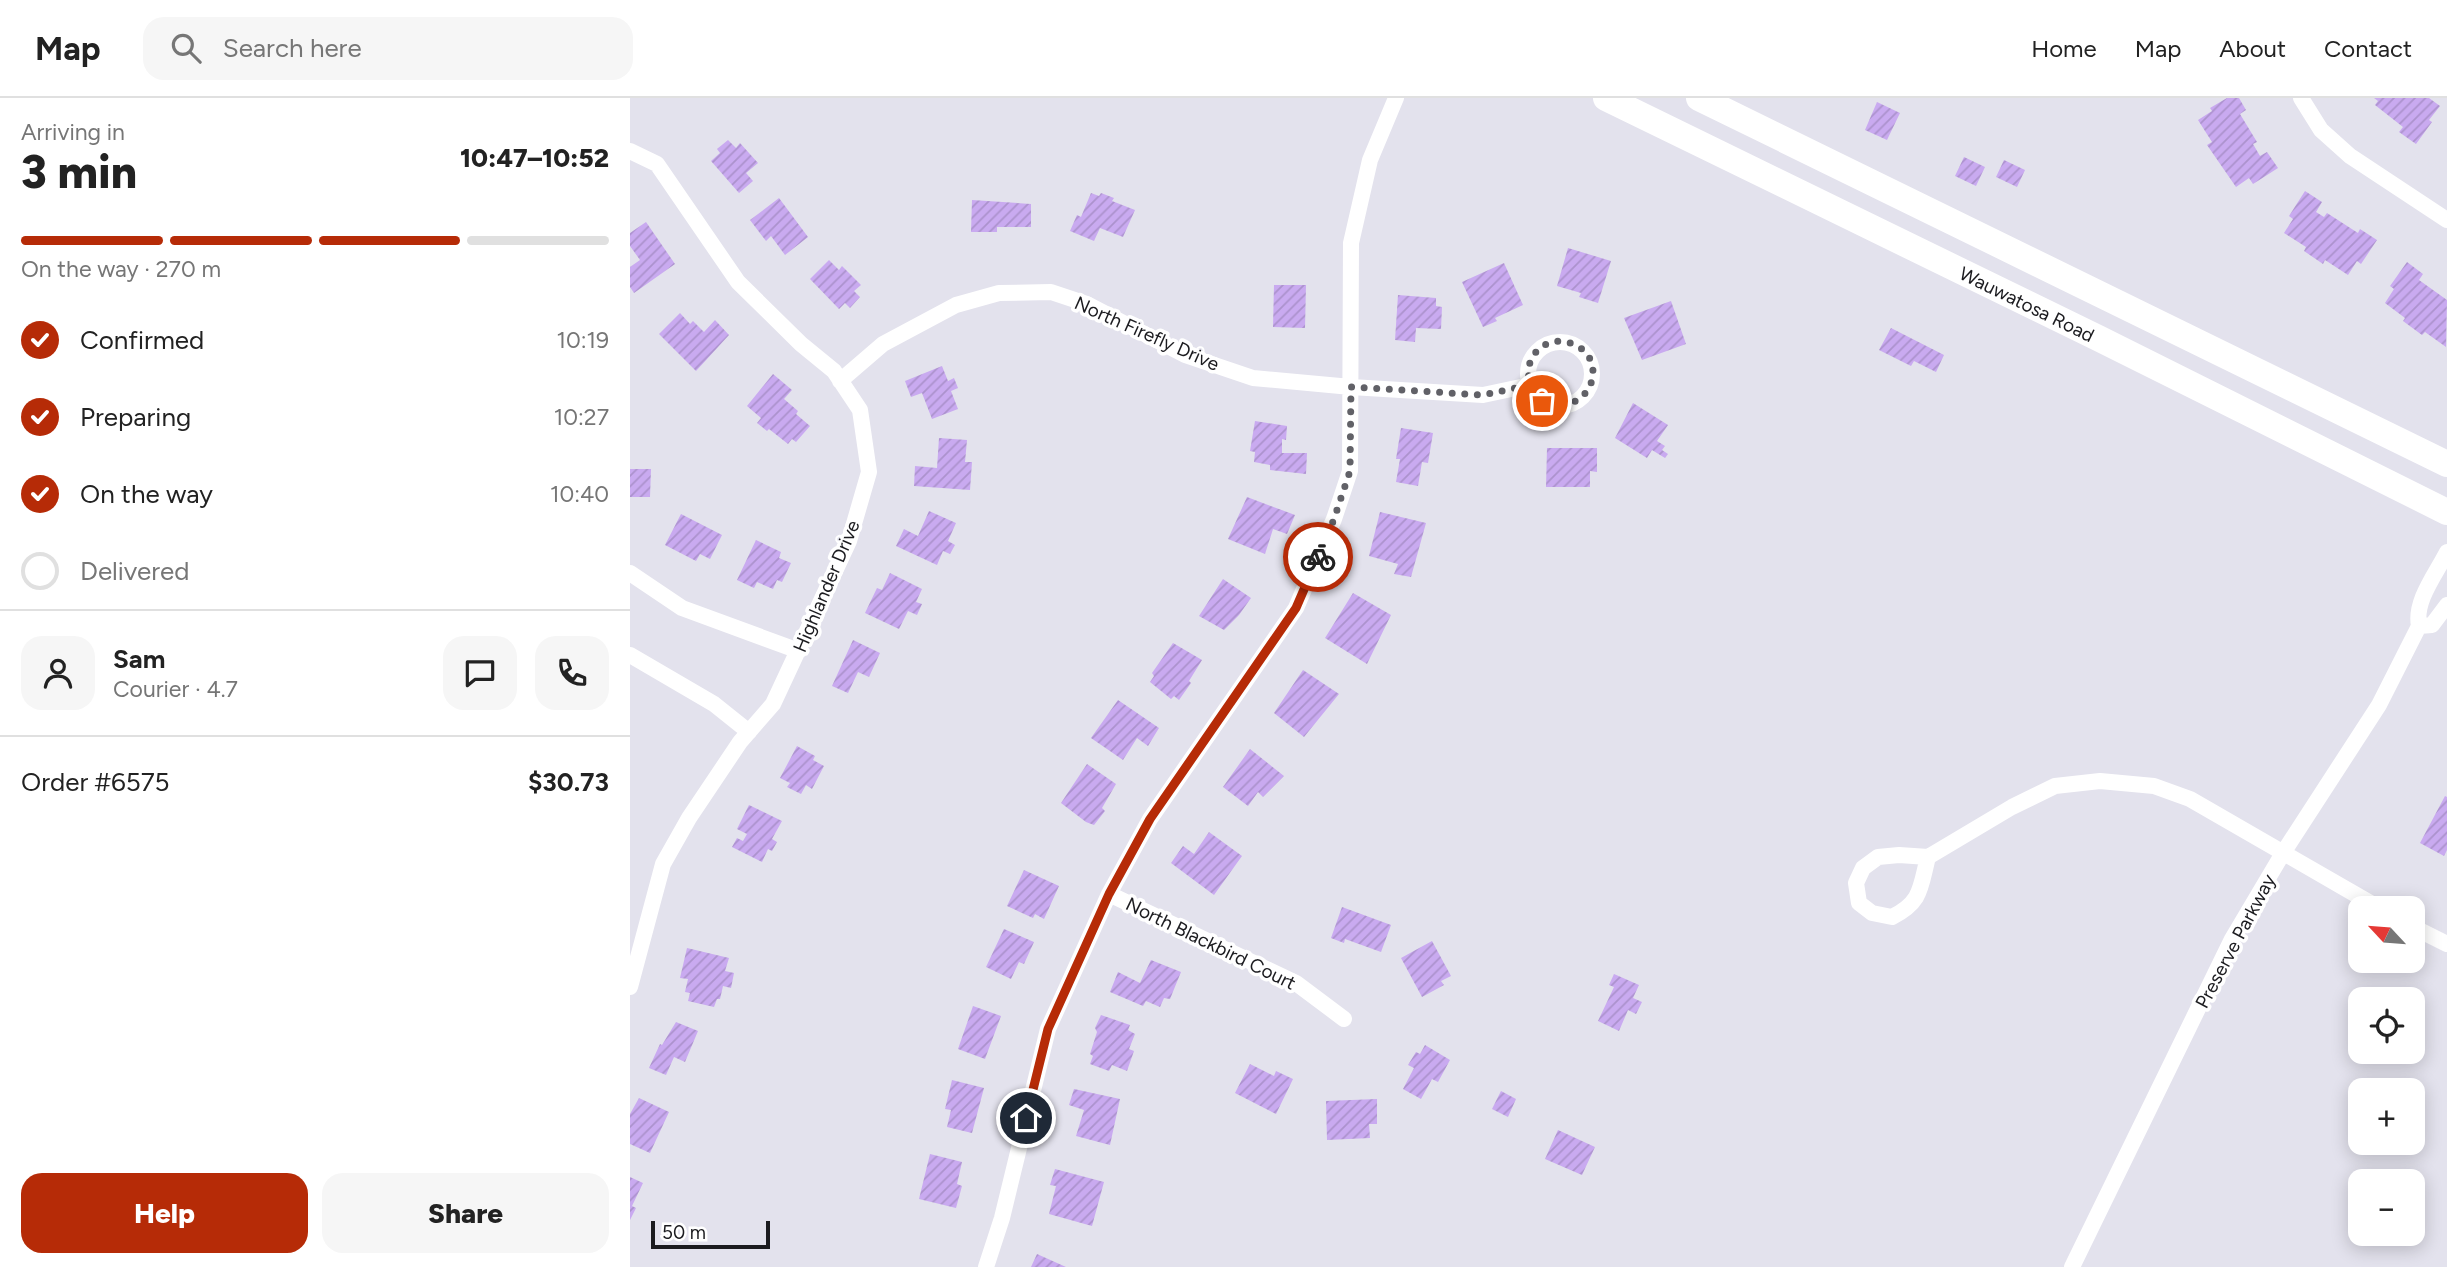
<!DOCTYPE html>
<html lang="en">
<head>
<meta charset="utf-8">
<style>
	body { margin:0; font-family:Figtree,sans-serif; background:#f6f6f6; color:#222; height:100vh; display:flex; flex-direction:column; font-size:26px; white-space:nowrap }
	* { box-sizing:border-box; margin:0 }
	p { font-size:23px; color:#767676 }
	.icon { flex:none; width:38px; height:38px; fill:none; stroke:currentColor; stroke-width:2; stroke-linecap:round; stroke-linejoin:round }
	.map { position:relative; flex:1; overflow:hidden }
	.drawer { display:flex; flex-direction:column; background:#fff; width:630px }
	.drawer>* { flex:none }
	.needle { width:46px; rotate:296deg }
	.tools { position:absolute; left:1718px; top:798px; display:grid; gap:14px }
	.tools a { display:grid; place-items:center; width:77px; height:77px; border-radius:14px; background:#fff; box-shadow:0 4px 18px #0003; font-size:35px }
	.scale { position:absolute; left:21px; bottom:18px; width:119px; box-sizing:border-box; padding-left:7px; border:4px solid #1b1b1f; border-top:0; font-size:19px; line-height:24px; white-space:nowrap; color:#1b1b1f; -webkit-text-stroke:5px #fff; paint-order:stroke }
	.pin { position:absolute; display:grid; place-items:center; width:60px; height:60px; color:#fff; margin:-30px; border:4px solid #fff; border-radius:50%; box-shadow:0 2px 7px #0007 }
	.courier { position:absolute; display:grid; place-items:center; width:70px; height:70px; margin:-35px; border:5px solid #b62b07; border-radius:50%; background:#fff; color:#222; box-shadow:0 2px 9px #0007 }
	.overview em { font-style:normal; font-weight:800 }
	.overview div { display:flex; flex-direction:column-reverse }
	.overview { display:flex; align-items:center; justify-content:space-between; height:119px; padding:0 21px }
	h1 { font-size:46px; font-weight:800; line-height:52px }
	.bar { display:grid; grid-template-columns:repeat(4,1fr); gap:10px 7px; align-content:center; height:84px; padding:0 21px }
	.bar i { height:9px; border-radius:5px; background:#e0e0e0 }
	.bar .selected { background:#b62b07 }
	.bar p { grid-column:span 4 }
	.line { display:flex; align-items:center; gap:18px; padding:0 21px; border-top:2px solid #e0e0e0 }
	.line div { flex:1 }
	.round { display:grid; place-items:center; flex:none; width:74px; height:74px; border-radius:21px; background:#f6f6f6 }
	ol { padding:0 21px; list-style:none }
	li { display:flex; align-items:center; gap:21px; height:77px }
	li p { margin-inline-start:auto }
	li .icon { padding:7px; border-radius:50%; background:#b62b07; color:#fff; stroke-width:4 }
	li:last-child { color:#767676 }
	li i { width:38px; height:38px; border:4px solid #e0e0e0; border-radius:50% }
	.action { display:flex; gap:14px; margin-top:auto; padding:14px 21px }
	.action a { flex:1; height:80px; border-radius:21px; background:#b62b07; color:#fff; font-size:28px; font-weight:800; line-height:80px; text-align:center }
	.action a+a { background:#f6f6f6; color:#222 }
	header { display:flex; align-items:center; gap:42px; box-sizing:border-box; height:98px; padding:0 35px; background:#fff; border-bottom:2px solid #e0e0e0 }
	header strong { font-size:33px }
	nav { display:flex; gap:38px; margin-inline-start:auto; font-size:24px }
	.search { width:490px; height:63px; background:#f6f6f6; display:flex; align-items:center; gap:18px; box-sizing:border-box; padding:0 24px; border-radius:21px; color:#767676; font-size:26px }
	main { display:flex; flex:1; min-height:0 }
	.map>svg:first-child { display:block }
	.building { fill:url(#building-hatch) }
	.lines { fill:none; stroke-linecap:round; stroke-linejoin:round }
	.street { stroke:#fff; stroke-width:16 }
	.primary { stroke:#fff; stroke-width:26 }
	.done { stroke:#616167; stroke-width:7; stroke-dasharray:0 12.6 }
	.route { stroke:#b62b07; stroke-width:9 }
	.labels { text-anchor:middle; stroke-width:7; stroke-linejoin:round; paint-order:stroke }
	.street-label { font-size:19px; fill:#1b1b1f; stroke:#fff }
</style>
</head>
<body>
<header>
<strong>Map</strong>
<div class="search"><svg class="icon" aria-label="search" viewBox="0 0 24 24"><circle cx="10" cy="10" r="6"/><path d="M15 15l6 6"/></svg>Search here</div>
<nav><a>Home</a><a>Map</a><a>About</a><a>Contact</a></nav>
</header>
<main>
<section class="drawer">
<div class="overview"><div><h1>3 min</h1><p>Arriving in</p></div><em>10:47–10:52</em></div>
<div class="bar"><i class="selected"></i><i class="selected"></i><i class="selected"></i><i></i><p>On the way · 270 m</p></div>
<ol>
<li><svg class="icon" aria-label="check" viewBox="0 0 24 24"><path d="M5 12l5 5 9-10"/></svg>Confirmed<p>10:19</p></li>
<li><svg class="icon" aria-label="check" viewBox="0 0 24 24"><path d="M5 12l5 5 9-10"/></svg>Preparing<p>10:27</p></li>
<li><svg class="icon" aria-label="check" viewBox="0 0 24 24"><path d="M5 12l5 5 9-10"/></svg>On the way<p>10:40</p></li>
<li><i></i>Delivered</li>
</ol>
<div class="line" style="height:126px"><a class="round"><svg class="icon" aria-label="person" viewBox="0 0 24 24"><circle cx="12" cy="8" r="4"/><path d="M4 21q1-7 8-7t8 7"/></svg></a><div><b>Sam</b><p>Courier · 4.7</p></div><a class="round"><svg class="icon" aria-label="chat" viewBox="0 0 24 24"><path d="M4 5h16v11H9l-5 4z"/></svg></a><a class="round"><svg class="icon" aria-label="phone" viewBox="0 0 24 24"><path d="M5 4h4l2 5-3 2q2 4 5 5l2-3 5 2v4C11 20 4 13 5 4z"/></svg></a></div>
<div class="line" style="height:91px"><div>Order #6575</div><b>$30.73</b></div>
<div class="action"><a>Help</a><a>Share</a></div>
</section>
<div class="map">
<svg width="1817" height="1169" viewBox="0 0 1817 1169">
	<defs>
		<pattern id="building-hatch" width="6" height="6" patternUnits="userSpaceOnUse" patternTransform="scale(1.75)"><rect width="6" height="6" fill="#c9aaf0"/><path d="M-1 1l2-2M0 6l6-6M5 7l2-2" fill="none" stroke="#ac92cd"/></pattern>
	</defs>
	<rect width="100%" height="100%" fill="#e3e2ed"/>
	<!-- building -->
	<path class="building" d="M1597,0H1609L1616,12L1610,16L1627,44L1623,46L1630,58L1637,54L1648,70L1623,86L1619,80L1606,89L1577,47L1582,44L1568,22L1582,13L1580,10Z
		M1744,0H1799L1810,8L1799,22L1802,24L1786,46L1769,34L1773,29L1745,7L1748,3Z
		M1247,4L1270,15L1257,42L1235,32Z
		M98,42L106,50L110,45L128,65L116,75L123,83L109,95L81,63L90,55L87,51Z
		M1334,59L1355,69L1346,88L1325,78Z
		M1374,62L1395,72L1387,89L1366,79Z
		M1675,93L1692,104L1686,114L1694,119L1697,115L1728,135L1730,131L1747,142L1731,166L1727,163L1718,177L1695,162L1693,166L1674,153L1676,149L1654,135L1663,121L1659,118Z
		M461,95L469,98L471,95L484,100L482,103L505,112L493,139L470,130L464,143L440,133L447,117L451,119Z
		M149,100L178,139L155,157L141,138L136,143L120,122Z
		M342,102L401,106V129H367V134H341Z
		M16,124L45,166L4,195L0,189V169L10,162L0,148V135Z
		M938,150L981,163L968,205L949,199L951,195L927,188Z
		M199,162L209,172L212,168L231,187L224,193L230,199L220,210L215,205L209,211L180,181Z
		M1777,164L1793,176L1789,182L1817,202L1816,249L1795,234L1792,237L1773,223L1775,220L1755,205L1764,191L1760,188Z
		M874,165L893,207L865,220L867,223L853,229L832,184Z
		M644,187H676L675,230L643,229Z
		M768,197L806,200V208L812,209L811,231L786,230L785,244L765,242Z
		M1041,203L1056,246L1012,262L994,220Z
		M50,215L60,226L63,223L74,234L85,222L99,237L66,273L29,236Z
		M1261,230L1314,257L1306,274L1284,263L1281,268L1249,252Z
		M312,268L318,283L324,280L328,290L321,293L328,311L302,321L292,295L281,299L275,283Z
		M143,276L162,292L154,301L168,313L166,316L180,328L166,344L162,341L158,346L139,331L137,333L127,325L131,320L117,308Z
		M1003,305L1038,327L1027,343L1035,348L1032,352L1038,356L1035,360L1022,352L1017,360L985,340Z
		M625,323L657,328L656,342L652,341V355H677L676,376L640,372V367L624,364L625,354L620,353Z
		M771,330L803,335L798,365L792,364L788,388L766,384L770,361H766Z
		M309,340L337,342L335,364H342L340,392L284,388L285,368L307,370Z
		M917,350H967V374L960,373V389H916Z
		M0,371H21L20,399H0Z
		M617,399L665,417L657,436L643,431L635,456L598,441Z
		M299,413L326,425L318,443L325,447L320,456L313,453L307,467L266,448L274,431L288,438Z
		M750,414L796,425L781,479L764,476L768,466L739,458Z
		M51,416L92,437L80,461L70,456L66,463L35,447Z
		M126,442L151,454L149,460L161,465L152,484L147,482L143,491L127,484L124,490L107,482Z
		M260,475L292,491L286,504L292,506L287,517L278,513L269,531L235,515L247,490L252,492Z
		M593,481L621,500L609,517L594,532L569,518Z
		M723,495L761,517L737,566L695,540Z
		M223,542L250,555L239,579L228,574L218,595L202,588Z
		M543,545L572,562L559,583L561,585L549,602L544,598L541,601L520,584L524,578L522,575Z
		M673,572L709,596L674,639L644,615Z
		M488,602L529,630L518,648L507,640L493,662L461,640Z
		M167,648L185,658L183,662L194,668L182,691L176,687L171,696L157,689L160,685L150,680Z
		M620,651L654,678L633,699L628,694L618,708L593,689Z
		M457,666L486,686L472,710L475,713L464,727L456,724L431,705Z
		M1815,698L1817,699V752L1814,758L1790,745Z
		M119,707L152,723L142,741L147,744L142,753L138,751L132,764L102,749L107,740L113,743L117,736L107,731Z
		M579,734L612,758L584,797L541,765L553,748L564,756Z
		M394,772L429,788L414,821L405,816L403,820L377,808Z
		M712,809L761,827L751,854L715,841L714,845L701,840Z
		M374,831L404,844L394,866L389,864L381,881L356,869Z
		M802,843L821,878L811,883L814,887L792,899L771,860Z
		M57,850L99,860L95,873L104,875L101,890L93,888L90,901H87L84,909L58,903L60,895L55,894L58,881L50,880Z
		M521,862L551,874L540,901L534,900L530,909L516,903L513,908L480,894L488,874L510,885Z
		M984,876L1009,887L1003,900L1012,904L1006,916L998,912L989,933L968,923L984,889L979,887Z
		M343,908L371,918L355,961L328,951Z
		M471,917L500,927L498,932L505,936L499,951L504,953L497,973L482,967L479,973L460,966L463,958L460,956L467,934L465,930Z
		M46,924L68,933L55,964L44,959L36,977L19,970L30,946L32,947Z
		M795,947L820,962L808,984L802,981L791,1001L773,991L784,970L778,967L786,954L790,956Z
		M620,966L644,978L646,973L663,981L646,1016L605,995Z
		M322,982L354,990L342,1035L317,1029L321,1012L315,1011Z
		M444,991L490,1001L480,1047L446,1038L454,1012L439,1007Z
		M871,993L886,1001L878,1019L862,1011Z
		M9,1000L39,1014L20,1055L0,1046V1016Z
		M747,1001V1026H739L740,1040L697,1042L696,1003Z
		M928,1032L965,1049L952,1077L915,1061Z
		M300,1056L332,1064L327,1086L332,1088L326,1110L289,1101Z
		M425,1071L474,1084L462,1128L419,1116L426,1088L420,1087Z
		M0,1079L13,1085L2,1108L6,1110L0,1122Z
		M407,1156L436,1169H401Z"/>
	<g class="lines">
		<!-- street -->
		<path class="street" d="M1671,0L1691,32L1720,58L1817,122
			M0,53L27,66L108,184L171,246L204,273L230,312L239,374L219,443L143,606L110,644L59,720L33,766L0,889
			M898 276a32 32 0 1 1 64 0a32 32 0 1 1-64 0Z
			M210,283L253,246L326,207L369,195L421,194L457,206L555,257L623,280L721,289L853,297L900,287
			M0,475L52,510L169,553
			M1789,528L1802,527L1817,507
			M0,557L84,606L119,634
			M1298,759C1290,790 1292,804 1262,819L1242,815L1229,805L1226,785L1233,770L1248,759L1269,757L1298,759L1382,709L1425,688L1470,683L1524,688L1560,701L1749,810
			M479,796L666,885L714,921
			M1783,829L1817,846
			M356,1169L372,1120L418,931L479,796L520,721L666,510L704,421L720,373L721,145L740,62L766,0
			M1442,1169L1602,841L1653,755L1749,607L1789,528C1784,503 1806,476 1817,454"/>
		<!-- primary -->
		<path class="primary" d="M976,0L1468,240L1817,414
			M1069,0L1817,366"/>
	</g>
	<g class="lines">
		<!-- done -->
		<path class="done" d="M688,459L704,421L720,373L721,289L853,297L900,287C897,273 898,261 909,251C917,244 929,241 940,245C983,258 961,323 912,303"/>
		<!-- route -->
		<path class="route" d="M396,1020L418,931L479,796L520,721L666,510L688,459"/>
	</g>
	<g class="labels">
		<!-- street labels -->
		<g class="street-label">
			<text transform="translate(1397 206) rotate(26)" y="7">Wauwatosa Road</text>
			<text transform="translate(517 235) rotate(24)" y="7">North Firefly Drive</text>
			<text transform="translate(196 488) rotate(-67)" y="7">Highlander Drive</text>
			<text transform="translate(1605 843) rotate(-62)" y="7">Preserve Parkway</text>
			<text transform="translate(581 845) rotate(26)" y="7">North Blackbird Court</text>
		</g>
	</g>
</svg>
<div class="tools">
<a><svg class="needle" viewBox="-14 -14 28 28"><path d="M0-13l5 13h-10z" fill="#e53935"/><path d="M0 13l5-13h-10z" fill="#767676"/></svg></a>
<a><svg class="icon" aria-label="locate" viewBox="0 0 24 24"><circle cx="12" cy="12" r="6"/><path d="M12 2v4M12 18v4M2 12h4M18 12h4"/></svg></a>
<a>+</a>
<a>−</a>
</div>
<div class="scale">50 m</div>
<div class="pin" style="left:912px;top:303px;background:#ea580c"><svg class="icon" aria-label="bag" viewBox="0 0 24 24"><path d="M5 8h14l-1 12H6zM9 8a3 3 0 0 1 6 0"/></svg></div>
<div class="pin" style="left:396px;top:1020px;background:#1f2937"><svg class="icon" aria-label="home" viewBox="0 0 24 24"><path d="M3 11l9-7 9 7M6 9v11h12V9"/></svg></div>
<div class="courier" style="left:688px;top:459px"><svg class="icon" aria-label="bike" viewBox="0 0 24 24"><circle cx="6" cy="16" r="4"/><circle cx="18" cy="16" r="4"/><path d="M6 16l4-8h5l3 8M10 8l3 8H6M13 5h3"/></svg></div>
</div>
</main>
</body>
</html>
